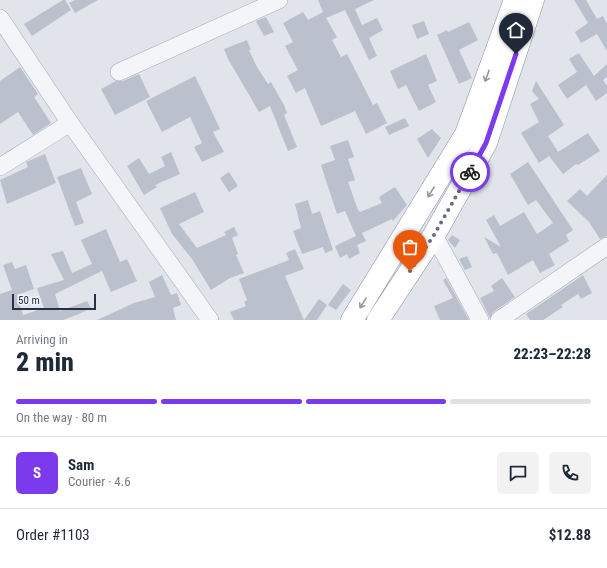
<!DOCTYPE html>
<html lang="en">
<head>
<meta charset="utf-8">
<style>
	body { margin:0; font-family:"Roboto Condensed",sans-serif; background:#f2f2f3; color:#1f2937; height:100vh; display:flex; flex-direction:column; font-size:15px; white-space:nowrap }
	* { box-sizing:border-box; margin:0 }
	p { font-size:13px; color:#747a83 }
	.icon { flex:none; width:22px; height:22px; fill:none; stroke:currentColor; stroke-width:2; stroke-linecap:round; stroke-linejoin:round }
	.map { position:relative; height:320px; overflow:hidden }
	.panel { display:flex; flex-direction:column; background:#fff; flex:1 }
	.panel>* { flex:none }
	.scale { position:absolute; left:12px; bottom:10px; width:84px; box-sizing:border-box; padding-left:4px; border:2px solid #273045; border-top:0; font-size:11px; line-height:14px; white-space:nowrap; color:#273045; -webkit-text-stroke:3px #f1f3f8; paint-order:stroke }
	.pin { position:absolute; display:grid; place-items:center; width:34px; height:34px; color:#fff; margin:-41px -17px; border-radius:50% 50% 50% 0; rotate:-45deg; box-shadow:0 0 4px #0007 }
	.pin .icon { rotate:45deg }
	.courier { position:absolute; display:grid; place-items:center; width:40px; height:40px; margin:-20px; border:3px solid #7c3aed; border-radius:50%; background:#fff; color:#222; box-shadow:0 1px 5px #0007 }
	.headline em { font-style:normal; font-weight:800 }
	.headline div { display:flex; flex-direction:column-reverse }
	.headline { display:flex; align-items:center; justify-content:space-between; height:68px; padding:0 16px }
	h1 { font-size:26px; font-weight:800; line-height:30px }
	.bar { display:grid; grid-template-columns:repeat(4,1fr); gap:6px 4px; align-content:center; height:48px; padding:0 16px }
	.bar i { height:5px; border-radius:3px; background:#e0e1e3 }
	.bar .active { background:#7c3aed }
	.bar p { grid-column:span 4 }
	.line { display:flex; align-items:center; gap:10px; padding:0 16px; border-top:1px solid #e0e1e3 }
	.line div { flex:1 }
	.round { display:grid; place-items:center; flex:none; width:42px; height:42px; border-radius:6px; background:#f2f2f3 }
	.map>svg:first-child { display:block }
	.building { fill:#bac0cc }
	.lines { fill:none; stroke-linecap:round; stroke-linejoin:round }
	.minor-casing { stroke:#a5aab6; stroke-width:18 }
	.highway-casing { stroke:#8790a3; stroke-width:23 }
	.minor { stroke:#f4f5f9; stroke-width:17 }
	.highway { stroke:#fff; stroke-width:22 }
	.oneway { stroke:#9398a2 }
	.done { stroke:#686f7f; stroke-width:4; stroke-dasharray:0 7.2 }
	.route { stroke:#7c3aed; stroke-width:5 }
</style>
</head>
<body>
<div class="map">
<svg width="607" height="320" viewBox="0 0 607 320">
	<rect width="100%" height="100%" fill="#e1e4eb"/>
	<!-- building -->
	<path class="building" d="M63,0H65L71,10L32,36L24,24Z
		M75,0H98L75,13L69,3Z
		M318,0H374L355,9L362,25L377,18L383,30L369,38L377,56L369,60L345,10L326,18L337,37L332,40L341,57L347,54L373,105L377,103L387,123L366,134L355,111L321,126L305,88L296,93L287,76L298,70L285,46L293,42L283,23L303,12L308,20L323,12Z
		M574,0H586L597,19L603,16L607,24V51L597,34L581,43L575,32L588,23Z
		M266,17L274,32L264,36L256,21Z
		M424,21L429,34L417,39L412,25Z
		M469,22L478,40L459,50L472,78L459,84L437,35L447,30L448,32Z
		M247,40L251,50H249L257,67L268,84L271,82L284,105L287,113L284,115L297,147L288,151L270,106L259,112L228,59L224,49Z
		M579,53L594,76L607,64V77L603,80L607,86V93L596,101L586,85L567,99L558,85L577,72L569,59Z
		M426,54L437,81L428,85L436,102L419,111L406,85L398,89L390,71Z
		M20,67L38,94L34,97L51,123L33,135L18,112L0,124V81Z
		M139,74L150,97L115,115L101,89L116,81H123Z
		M195,76L220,129L213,132L224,152L202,162L194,147L202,143L190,117L162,132L146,101Z
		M536,81L564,125L548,136L558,152L588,133L600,151L578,165L576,164L563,174L549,156L539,163L521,133L539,122L530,104L539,99L532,91Z
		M405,118L409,126L389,135L385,127Z
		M432,129L441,138L428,158L417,139Z
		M348,140L354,157L348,159L355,180L348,182L358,210L360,212L382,203L379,197L395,187L407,205L393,221L392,219L362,233L366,241L357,245L360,253L349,259L347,254L340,258L335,246L360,234L356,236L345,211L337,214L321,165L335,160L330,146Z
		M171,152L180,174L155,185L157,187L144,195L127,166L139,158L149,174L165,166L161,157Z
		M45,154L56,183L7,204L0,180L28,167L26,162Z
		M528,162L573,230L566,235L569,241L549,254L555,265L540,273L533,260L508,275L497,253L493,254L484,237L501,247L486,220L494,215L500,226L524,212L537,234L553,223L536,200L528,205L510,174Z
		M81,168L92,194L76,202L84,223L75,226L57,177Z
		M229,172L238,186L229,192L220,178Z
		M607,175V236L600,239L589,222L567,201L580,189L587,196Z
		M195,192L204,212L179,224L197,248L226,235L224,232L234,227L238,235L232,238L238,254L236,255L244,273L230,278L211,290L192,259L172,234L160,208Z
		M308,200L312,214L320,211L333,250L325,253L323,247L302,254L293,231L301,228L295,204Z
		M106,229L120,262L127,259L137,281L111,292L102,271L55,294L60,311L87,301L91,308L79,314L63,320H0V294L12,290L3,265L12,262L15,269L26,265L34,289L17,295L23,315L44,308L37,288L64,280L51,254L63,251L72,273L92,264L81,240Z
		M452,235L460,240L455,248L448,240Z
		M295,249L304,269L285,276L304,320L319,299L327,305L317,320H234L230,312L246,306L244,302L247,300L239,279L289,260L286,253Z
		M467,256L472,267L465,270L459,259Z
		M162,275L171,295L177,293L181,305L173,308L176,320H97L134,303L155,297L149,282Z
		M583,275L592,293L581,299L578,294L561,305L563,307L543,320H530L526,314Z
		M446,278L469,320H440L434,306L453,298L443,280Z
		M502,278L515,297L493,312L490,318L480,298L494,291L491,286Z
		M343,284L351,290L336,310L328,305Z"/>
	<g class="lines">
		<!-- minor casing -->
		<g class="minor-casing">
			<path id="minor" d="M0,18L70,123L210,320
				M119,72L279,0
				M0,167L70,123
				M434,235L480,320
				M499,320L607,246"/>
		</g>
		<!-- highway casing -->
		<g class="highway-casing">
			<path id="highway" d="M352,320L466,134L515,0
				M378,320L434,235L486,143L533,0"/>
		</g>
		<!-- minor -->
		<use href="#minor" class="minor"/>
		<!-- highway -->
		<use href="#highway" class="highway"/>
	</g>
	<!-- one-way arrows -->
	<defs><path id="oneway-shaft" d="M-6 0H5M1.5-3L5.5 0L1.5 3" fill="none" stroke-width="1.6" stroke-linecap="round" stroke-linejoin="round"/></defs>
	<g class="oneway">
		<use href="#oneway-shaft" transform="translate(487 76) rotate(110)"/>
		<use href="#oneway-shaft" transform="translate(431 192) rotate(122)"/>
		<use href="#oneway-shaft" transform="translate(363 303) rotate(122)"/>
	</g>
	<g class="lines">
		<!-- done -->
		<path class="done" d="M410,271L434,235L470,172"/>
		<!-- route -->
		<path class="route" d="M470,172L486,143L516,54"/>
	</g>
</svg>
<div class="scale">50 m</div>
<div class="pin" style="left:410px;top:271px;background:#ea580c"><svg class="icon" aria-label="bag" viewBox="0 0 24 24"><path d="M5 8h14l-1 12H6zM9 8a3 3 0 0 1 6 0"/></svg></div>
<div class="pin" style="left:516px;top:54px;background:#1f2937"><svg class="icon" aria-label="home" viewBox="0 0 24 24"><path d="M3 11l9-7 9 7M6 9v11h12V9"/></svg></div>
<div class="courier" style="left:470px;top:172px"><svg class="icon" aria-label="bike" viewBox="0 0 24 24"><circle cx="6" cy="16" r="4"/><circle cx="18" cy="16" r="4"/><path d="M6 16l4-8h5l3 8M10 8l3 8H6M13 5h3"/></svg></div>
</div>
<section class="panel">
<div class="headline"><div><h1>2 min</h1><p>Arriving in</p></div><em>22:23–22:28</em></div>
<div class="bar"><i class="active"></i><i class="active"></i><i class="active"></i><i></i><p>On the way · 80 m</p></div>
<div class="line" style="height:72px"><b class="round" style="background:#7c3aed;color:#fff">S</b><div><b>Sam</b><p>Courier · 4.6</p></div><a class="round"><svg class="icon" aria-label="chat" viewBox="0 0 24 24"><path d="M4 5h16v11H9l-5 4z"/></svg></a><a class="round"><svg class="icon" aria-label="phone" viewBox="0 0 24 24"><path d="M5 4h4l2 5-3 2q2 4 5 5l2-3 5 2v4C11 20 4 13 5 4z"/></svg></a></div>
<div class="line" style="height:52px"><div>Order #1103</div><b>$12.88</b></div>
</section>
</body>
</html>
